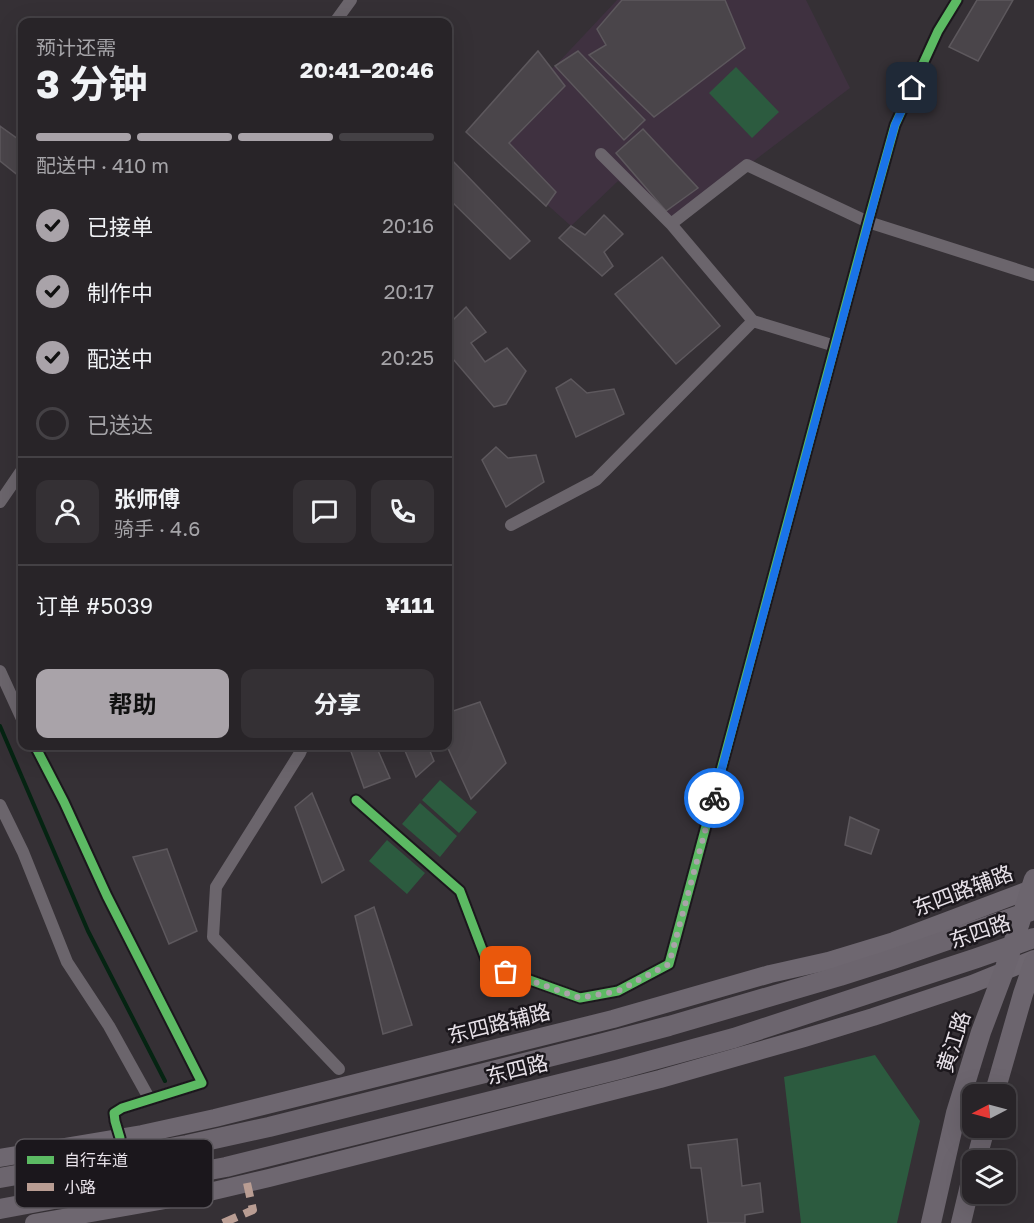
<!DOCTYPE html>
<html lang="zh">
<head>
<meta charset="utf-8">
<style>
	body { margin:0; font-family:"Golos Text","Noto Sans SC",sans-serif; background:#343034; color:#f1f3f6; height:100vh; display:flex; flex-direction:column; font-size:22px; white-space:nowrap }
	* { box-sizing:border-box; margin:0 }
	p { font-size:20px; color:#a5a4a8 }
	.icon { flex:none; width:33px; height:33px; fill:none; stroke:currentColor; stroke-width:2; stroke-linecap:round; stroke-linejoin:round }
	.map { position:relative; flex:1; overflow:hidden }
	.details { position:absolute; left:18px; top:18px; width:434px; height:732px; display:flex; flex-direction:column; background:#282428; border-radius:12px; box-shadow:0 6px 24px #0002,0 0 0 2px #444145 }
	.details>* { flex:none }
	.needle { width:39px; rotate:264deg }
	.fabs { position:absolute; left:962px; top:1084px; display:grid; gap:12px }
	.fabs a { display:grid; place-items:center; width:54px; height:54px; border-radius:12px; background:#282428; box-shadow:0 6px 24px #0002,0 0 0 2px #444145; font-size:30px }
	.pin { position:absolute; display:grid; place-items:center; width:51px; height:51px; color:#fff; margin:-26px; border-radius:12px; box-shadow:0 3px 9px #0006 }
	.courier { position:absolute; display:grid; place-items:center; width:60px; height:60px; margin:-30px; border:4px solid #1a73e8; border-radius:50%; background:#fff; color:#222; box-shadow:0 2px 8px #0007 }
	.headline em { font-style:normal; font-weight:700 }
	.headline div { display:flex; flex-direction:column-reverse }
	.headline { display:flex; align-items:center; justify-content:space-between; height:102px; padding:0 18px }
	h1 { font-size:39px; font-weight:700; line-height:45px }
	.bar { display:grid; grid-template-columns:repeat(4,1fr); gap:9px 6px; align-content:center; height:72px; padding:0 18px }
	.bar i { height:8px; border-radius:4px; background:#444145 }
	.bar .selected { background:#a9a3a9 }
	.bar p { grid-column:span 4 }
	.line { display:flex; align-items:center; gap:15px; padding:0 18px; border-top:2px solid #444145 }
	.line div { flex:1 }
	.round { display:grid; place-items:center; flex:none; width:63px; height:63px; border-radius:12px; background:#343034 }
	ol { padding:0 18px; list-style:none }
	li { display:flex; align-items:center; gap:18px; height:66px }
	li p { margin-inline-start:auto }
	li .icon { padding:6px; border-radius:50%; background:#a9a3a9; color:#111; stroke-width:4 }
	li:last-child { color:#a5a4a8 }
	li i { width:33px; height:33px; border:3px solid #444145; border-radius:50% }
	.cta { display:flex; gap:12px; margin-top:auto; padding:12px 18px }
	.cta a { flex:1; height:69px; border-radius:12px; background:#a9a3a9; color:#111; font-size:24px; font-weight:700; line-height:69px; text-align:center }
	.cta a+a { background:#343034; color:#f1f3f6 }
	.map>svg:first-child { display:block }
	.built { fill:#3f3140 }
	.green { fill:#2c5b3f }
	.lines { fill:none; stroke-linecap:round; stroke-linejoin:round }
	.stream { stroke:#052412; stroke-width:4 }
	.building { fill:#4a454a; stroke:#5d585d; stroke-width:1.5 }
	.minor { stroke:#6b656c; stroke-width:12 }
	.secondary { stroke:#6e6770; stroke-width:18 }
	.primary { stroke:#6c656e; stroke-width:20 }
	.quiet { stroke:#b99d93; stroke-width:8; stroke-dasharray:15 8; stroke-linecap:butt }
	.cycleway-casing { stroke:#1b171c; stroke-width:13 }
	.cycleway { stroke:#5cba63; stroke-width:9 }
	.done { stroke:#a9a3a9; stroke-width:6; stroke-dasharray:0 10.8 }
	.route { stroke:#1a73e8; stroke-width:8 }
	.labels { text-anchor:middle; stroke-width:5; stroke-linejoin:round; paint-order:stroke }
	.street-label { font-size:21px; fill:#e7e1e8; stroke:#1b171c }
	.key { fill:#1b171c; stroke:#585459; stroke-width:1.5 }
	.key-label { font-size:16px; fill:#e7e1e8 }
</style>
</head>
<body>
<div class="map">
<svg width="1034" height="1223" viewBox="0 0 1034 1223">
	<rect width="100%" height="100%" fill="#353035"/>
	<!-- built -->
	<path class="built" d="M617,0H806L850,88L671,224L618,181L571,226L466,132L555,66Z"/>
	<!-- green -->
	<path class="green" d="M736,67L779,112L752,138L709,93Z
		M440,780L477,812L459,833L422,800Z
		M420,803L457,836L440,857L402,824Z
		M387,840L425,873L407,894L369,861Z
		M875,1055L920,1121L897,1223H801L784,1077Z"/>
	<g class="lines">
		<!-- stream -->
		<path class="stream" d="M0,726L88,931L165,1081"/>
	</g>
	<!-- building -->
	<path class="building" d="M622,0H725L745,48L654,117L589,55L606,45L597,29Z
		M977,0H1013L978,61L949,47Z
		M538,51L565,86L509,143L556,192L546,206L466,132Z
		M578,51L645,120L624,140L555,66Z
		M0,126L22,142V170L19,176L0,161Z
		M643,129L698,188L666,211L616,153Z
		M450,158L530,241L510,259L447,197V160Z
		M604,215L623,234L604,252L613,266L602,276L559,238L571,226L585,235Z
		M662,257L720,326L676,364L615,294Z
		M466,307L486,332L471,343L485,362L507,348L526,371L506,404L494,407L447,352V320L450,323Z
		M571,379L587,393L614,389L624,414L576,437L556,388Z
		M496,447L508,458L536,455L544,482L506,507L482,460Z
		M480,702L506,763L471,799L447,746V713Z
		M349,746H376L390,778L364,788Z
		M403,746H428L434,761L416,777Z
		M312,793L344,870L322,883L295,807Z
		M850,817L879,830L871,854L845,845Z
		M167,849L197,931L169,944L133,857Z
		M374,907L412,1025L383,1034L355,916Z
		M737,1139L742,1186L760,1183L763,1212L745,1215V1223H708L701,1168H691L688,1145Z"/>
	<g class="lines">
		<!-- minor -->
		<path class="minor" d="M335,22L351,0
			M601,154L671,224L753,321L835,346
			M671,224L747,165L868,222L1034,275
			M0,502L22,470
			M511,525L596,480L753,321
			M0,671L22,719
			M35,746L64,802L107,896L202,1083L122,1108L114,1113L115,1121L120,1138
			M303,746L300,753L216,887L213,937L339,1069
			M356,800L460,891L488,965L580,998L618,991L669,964L868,222L895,125L938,31L957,0
			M0,805L23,852L67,962L109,1026L149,1098"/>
		<!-- secondary -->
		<path class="secondary" d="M0,1158L142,1134L215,1118L613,1019L770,974L828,961L894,941L1034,888
			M34,1223L205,1193L269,1178L660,1079L804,1038L873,1017L972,984L1034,959"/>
		<!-- primary -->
		<path class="primary" d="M994,1095L1023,994L1034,962
			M976,1161L985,1128
			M0,1178L187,1145L269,1127L596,1045L669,1026L840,976L890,960L1034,910
			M0,1209L226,1167L620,1069L734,1038L977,958L1034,938
			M931,1223L956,1113L981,1032L1004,971L1034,879
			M961,1223L972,1177"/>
		<!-- quiet -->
		<path class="quiet" d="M223,1223L253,1210L247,1183"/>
		<!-- cycleway casing -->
		<g class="cycleway-casing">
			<path id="cycleway" d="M35,746L64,802L107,896L202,1083L122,1108L114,1113L115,1121L120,1138
				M356,800L460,891L488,965L580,998L618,991L669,964L868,222L895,125L938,31L957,0"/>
		</g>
		<!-- cycleway -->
		<use href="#cycleway" class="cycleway"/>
	</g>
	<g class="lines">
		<!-- done -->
		<path class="done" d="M506,972L580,998L618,991L669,964L714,798"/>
		<!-- route -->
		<path class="route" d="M714,798L879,183L895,125L912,88"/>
	</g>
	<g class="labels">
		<!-- street labels -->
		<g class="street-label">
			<text transform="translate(963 891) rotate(-21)" y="7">东四路辅路</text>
			<text transform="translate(980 932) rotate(-19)" y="7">东四路</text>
			<text transform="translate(499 1024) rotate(-14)" y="7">东四路辅路</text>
			<text transform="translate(954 1042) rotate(-72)" y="7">黄江路</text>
			<text transform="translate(517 1070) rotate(-14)" y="7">东四路</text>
		</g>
	</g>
	<!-- legend -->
	<rect x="15" y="1139" width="198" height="69" rx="9" class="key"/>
	<rect x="27" y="1156" width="27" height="8" fill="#5cba63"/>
	<rect x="27" y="1183" width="27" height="8" fill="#b99d93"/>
	<g class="key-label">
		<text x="64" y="1166">自行车道</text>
		<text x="64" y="1193">小路</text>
	</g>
</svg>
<div class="fabs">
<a><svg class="needle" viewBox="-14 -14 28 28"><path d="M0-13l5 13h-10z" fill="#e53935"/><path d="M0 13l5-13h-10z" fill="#a5a4a8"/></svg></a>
<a><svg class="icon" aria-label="layers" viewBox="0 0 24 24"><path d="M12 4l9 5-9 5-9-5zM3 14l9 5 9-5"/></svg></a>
</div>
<div class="pin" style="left:506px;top:972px;background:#ea580c"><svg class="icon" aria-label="bag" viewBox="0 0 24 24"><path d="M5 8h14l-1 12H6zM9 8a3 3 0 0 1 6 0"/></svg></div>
<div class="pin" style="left:912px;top:88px;background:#1f2937"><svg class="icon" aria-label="home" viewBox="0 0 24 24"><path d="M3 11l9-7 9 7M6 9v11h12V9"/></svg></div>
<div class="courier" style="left:714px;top:798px"><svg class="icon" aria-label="bike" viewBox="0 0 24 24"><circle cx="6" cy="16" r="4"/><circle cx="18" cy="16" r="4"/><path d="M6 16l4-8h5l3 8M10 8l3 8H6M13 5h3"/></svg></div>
<section class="details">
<div class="headline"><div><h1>3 分钟</h1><p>预计还需</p></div><em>20:41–20:46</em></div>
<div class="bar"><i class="selected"></i><i class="selected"></i><i class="selected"></i><i></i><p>配送中 · 410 m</p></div>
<ol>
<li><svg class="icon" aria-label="check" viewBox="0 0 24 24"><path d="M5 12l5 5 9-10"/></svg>已接单<p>20:16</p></li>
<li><svg class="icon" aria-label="check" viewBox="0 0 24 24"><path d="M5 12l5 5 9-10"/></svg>制作中<p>20:17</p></li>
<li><svg class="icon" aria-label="check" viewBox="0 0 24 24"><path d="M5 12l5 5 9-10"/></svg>配送中<p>20:25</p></li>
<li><i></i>已送达</li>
</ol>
<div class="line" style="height:108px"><a class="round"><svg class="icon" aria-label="person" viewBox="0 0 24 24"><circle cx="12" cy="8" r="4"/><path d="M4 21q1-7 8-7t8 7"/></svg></a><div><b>张师傅</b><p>骑手 · 4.6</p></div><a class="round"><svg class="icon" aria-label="chat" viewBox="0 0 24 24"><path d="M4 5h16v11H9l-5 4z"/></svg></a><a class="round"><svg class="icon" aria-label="phone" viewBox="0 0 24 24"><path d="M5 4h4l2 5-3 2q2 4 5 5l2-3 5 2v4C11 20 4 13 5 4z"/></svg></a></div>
<div class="line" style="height:78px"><div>订单 #5039</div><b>¥111</b></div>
<div class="cta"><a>帮助</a><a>分享</a></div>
</section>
</div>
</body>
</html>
